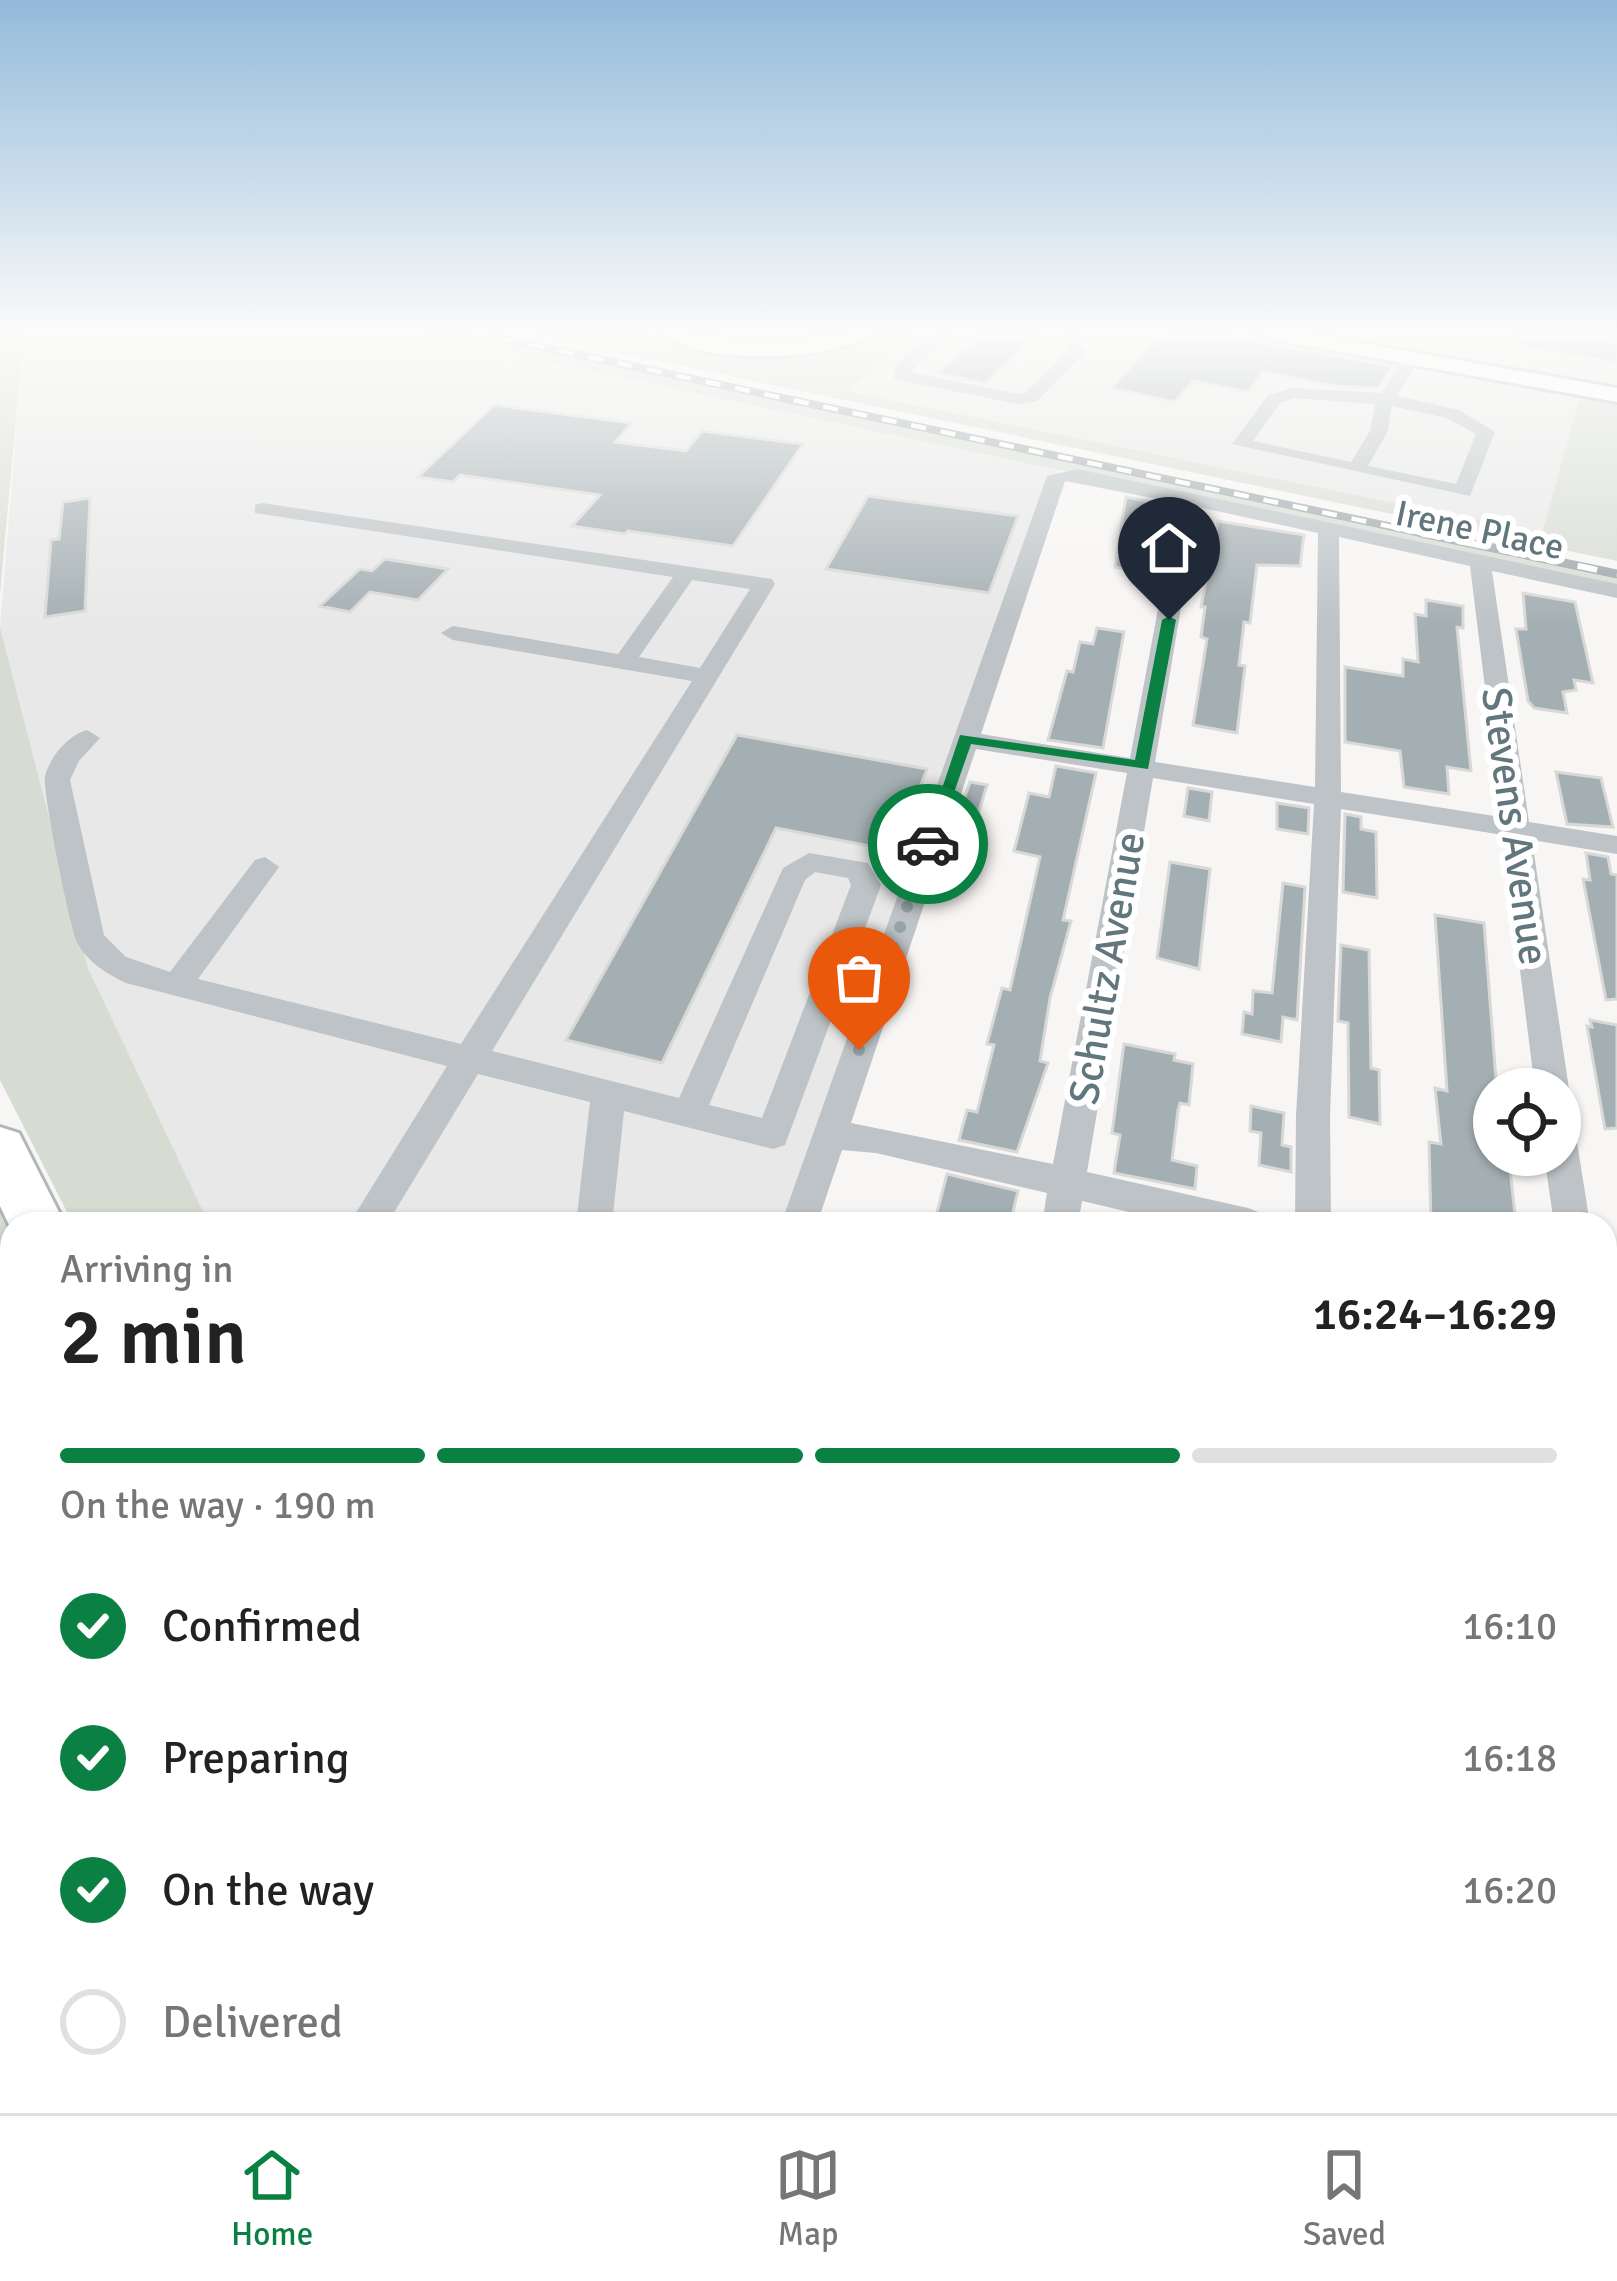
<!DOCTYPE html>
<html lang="en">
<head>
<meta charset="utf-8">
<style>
	body { margin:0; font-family:Signika,sans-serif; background:#f6f6f6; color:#222; height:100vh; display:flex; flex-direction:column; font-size:45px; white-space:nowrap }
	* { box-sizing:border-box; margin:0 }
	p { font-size:39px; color:#767676 }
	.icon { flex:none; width:66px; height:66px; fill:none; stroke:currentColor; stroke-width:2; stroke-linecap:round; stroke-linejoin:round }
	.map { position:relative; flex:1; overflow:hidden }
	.panel { position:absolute; left:0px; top:1212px; width:1617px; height:903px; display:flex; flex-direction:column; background:#fff; border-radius:36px 36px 0 0; box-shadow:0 3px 9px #0004 }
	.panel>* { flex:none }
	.controls { position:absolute; left:1473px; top:1068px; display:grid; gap:24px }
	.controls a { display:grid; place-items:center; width:108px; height:108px; border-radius:50%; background:#fff; box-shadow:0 3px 9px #0004; font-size:60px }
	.pin { position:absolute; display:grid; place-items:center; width:102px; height:102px; color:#fff; margin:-123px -51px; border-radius:50% 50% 50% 0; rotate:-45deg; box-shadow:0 0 12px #0007 }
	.pin .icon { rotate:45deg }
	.courier { position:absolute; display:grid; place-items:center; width:120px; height:120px; margin:-60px; border:9px solid #0b8043; border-radius:50%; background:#fff; color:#222; box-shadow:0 3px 15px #0007 }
	.summary em { font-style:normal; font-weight:600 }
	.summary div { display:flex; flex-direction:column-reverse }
	.summary { display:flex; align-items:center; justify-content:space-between; height:204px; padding:0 60px }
	h1 { font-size:78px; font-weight:600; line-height:90px }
	.bar { display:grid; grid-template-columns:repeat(4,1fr); gap:18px 12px; align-content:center; height:144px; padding:0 60px }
	.bar i { height:15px; border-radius:9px; background:#e0e0e0 }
	.bar .selected { background:#0b8043 }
	.bar p { grid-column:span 4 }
	ol { padding:0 60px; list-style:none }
	li { display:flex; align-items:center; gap:36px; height:132px }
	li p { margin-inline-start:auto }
	li .icon { padding:12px; border-radius:50%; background:#0b8043; color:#fff; stroke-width:4 }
	li:last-child { color:#767676 }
	li i { width:66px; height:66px; border:6px solid #e0e0e0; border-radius:50% }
	.menu { display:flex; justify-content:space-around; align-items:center; height:168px; border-top:3px solid #e0e0e0; background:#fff; font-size:33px; color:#767676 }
	.menu a { display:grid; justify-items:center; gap:6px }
	.menu .selected { color:#0b8043 }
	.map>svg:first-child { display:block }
	.built { fill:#e7e8e7 }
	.green { fill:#d7dcd3 }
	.building { fill:#a4afb3; stroke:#d8d8d6; stroke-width:3 }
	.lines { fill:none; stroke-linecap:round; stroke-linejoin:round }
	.major-casing { stroke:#b1b7ba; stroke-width:6 }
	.highway-casing { stroke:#b1b6b9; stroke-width:6 }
	.minor { fill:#bdc3c6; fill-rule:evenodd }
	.major { fill:#fff; fill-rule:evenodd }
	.highway { fill:#fff; fill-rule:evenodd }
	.rail-far1-casing { stroke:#9da6aa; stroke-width:8 }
	.rail-casing { stroke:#9da6aa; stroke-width:9 }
	.rail-far1 { stroke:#fff; stroke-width:4.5; stroke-dasharray:15; stroke-linecap:butt }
	.rail { stroke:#fff; stroke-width:6; stroke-dasharray:20; stroke-linecap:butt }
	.route { fill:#0b8043 }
	.done { stroke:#96a3a7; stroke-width:12; stroke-dasharray:0 21.6 }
	.labels { text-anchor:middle; stroke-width:12; stroke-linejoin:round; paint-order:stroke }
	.far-street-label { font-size:36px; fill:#62767e; stroke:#fff }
	.street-label { font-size:42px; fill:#62767e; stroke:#fff }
</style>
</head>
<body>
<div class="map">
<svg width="1617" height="2113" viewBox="0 0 1617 2113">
	<rect width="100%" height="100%" fill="#f7f6f4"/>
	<!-- built -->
	<path class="built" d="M24,332H408L1060,467L794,1224H209L88,968L0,627Z
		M920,332H1617V402L1579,401L1542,533L844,391Z
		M22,2103H484L480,2113H17Z"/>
	<!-- green -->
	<path class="green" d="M0,332H24L0,594Z
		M408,332H454L1617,579V588Z
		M519,332H642L671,344L716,354L769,356L832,350L886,332H920L845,391L1542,533L1579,400L1617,402V561Z
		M0,627L88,968L209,1224H73L0,1080Z
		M0,1210L12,1234V1671L0,1779Z"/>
	<!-- building -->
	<path class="building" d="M985,332H1041L985,383L937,373Z
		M1176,332H1206L1393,366L1379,388L1333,386L1263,372L1248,392L1193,381L1175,402L1111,388L1156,340L1166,342Z
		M1510,332H1617V363L1509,344Z
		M494,405L632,423L615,442L686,451L702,431L803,444L733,546L628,531L625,534L572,526L600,495L460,475L453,482L418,477Z
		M868,496L1018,516L989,593L826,569Z
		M1126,497L1161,504L1143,572L1115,567Z
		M90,498L85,611L45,617L51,540L59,539L63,502Z
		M1218,521L1304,535L1300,566L1257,565L1250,623L1244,622L1239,665L1245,666L1237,733L1193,725L1207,639L1201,637L1205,607H1201Z
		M385,559L448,569L418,600L370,592L350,612L320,606L360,569L372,571Z
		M1523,593L1575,602L1593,683L1574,680L1576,690L1563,692L1567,713L1534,708L1528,701L1516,629H1526Z
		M1426,600L1463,606V628L1457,627L1471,771L1447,767L1449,794L1404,787L1400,751L1345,742V667L1403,676V659L1418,662L1415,614L1426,616Z
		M1097,628L1124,632L1103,748L1048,740L1067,671L1073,672L1080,642L1093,644Z
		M737,735L927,769L896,851L776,828L662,1063L566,1040Z
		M1056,766L1096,773L1063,920L1071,921L1050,998L1040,1061L1048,1063L1017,1152L959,1140L967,1110L977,1112L994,1045L987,1044L1002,988L1010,990L1040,857L1014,851L1029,793L1049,797Z
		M1556,772L1601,778L1613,827L1567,824Z
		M970,782L987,785L968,847L949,843Z
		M1188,788L1212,792L1209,821L1184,816Z
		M1277,803L1309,808L1308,834L1277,829Z
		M1345,814L1361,817V829L1376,832L1377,898L1343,892Z
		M1586,853L1608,857L1611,874L1617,875V999L1606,1000L1583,879L1590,880Z
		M1170,862L1210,869L1199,969L1157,958Z
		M1283,883L1305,887L1297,1020L1283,1017L1281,1042L1242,1034L1244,1012L1252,1014L1253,991L1272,993Z
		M1435,915L1484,923L1496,1079L1494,1155L1509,1159L1516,1224H1431L1429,1142L1441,1144L1435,1088L1447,1091Z
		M1341,945L1369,950L1371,1068L1379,1070L1380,1124L1349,1117L1348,1023L1338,1021Z
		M1590,1020L1617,1025V1128L1605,1129L1587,1026L1592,1027Z
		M1124,1044L1175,1054L1174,1060L1193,1064L1189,1105L1180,1103L1178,1110L1172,1160L1197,1166L1195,1189L1114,1173L1120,1135L1112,1133Z
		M1251,1106L1284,1113L1282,1145L1291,1147V1172L1259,1165L1261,1133L1250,1131Z
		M947,1174L1018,1191L1010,1224H934Z"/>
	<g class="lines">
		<!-- major casing -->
		<g class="major-casing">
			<path id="major" d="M660,332L767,343L873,332C834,363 697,366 660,332Z
				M1255,332H1299L1617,388V402L1265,338Z"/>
		</g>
		<!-- highway casing -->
		<g class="highway-casing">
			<path id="highway" d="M0,1127L19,1133L65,1224H12V1231L0,1206Z
				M12,1997V2103H21L0,2112V2002Z"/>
		</g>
		<!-- minor -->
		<path class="minor" d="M938,332H956L910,372L1018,394L1025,393L1069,350L1061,339L1064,332H1080L1077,339L1086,351L1037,401L1018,404L894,379L897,362Z
			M1412,353L1420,358L1397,396L1459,410L1495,432L1470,496L1232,444L1268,395L1293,388L1381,393L1406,354ZM1294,398L1375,404L1370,431L1351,462L1253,441L1280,403ZM1392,406L1447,418L1476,434L1456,484L1368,466L1388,431Z
			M1077,469L1617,584V598L1492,571L1529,822L1617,836V854L1532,840L1569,1089L1560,1100V1089H1535L1503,835L1341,809L1330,1116L1331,1224H1295L1296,1116L1314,804L1153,778L1087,1172L1248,1208L1261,1213L1266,1224H1180L1082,1201L1078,1224H1042L1047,1193L876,1153L842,1150L817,1224H781L1047,476ZM1065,481L1178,503L1130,758L981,734ZM1198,507L1318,533L1315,787L1155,762ZM1339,537L1470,566L1501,817L1341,792ZM976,749L1127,773L1053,1164L851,1123Z
			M262,503L772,579L775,584L492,1051L679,1098L783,868L809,853L868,863L881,885L785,1145L773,1149L624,1111L612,1224H576L590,1102L478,1074L387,1224H349L447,1066L126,983C107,974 87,962 77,942C70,928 42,789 45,777C49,758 68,735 87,730L100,738L79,761L70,780L104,935L126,957L170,972L255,860L265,857L279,867L198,979L461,1044L692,681L453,640L441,633L453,626L618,654L673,577L255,513V505ZM692,580L750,589L700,668L639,657ZM815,872L848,878L851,885L762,1118L709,1105L805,880Z
			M1560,1128L1572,1132L1577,1142L1590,1224H1554L1544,1155H1560Z
			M1605,1291L1617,1293V1329L1605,1325Z
			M1605,1439L1617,1444V1567L1605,1562Z
			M12,1807V1902L0,1907V1812Z
			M702,2103H782L786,2113H707Z
			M873,2103H931L929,2113H871Z
			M1265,2103H1323V2113H1265Z"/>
		<!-- major -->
		<use href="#major" class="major"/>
		<!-- highway -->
		<use href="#highway" class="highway"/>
		<!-- rail-far1 casing -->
		<g class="rail-far1-casing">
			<path id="rail-far1" d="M471,332L1435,536"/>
		</g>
		<!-- rail casing -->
		<g class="rail-casing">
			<path id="rail" d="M1421,533L1617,574"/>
		</g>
		<!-- rail-far1 -->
		<use href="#rail-far1" class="rail-far1"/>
		<!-- rail -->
		<use href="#rail" class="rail"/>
	</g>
	<!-- sky -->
	<linearGradient id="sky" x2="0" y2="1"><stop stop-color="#93bada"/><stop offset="0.53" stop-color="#fbfbfa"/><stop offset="1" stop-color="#fbfbfa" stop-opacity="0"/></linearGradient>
	<rect width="1617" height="628" fill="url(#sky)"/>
	<!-- route -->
	<path class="route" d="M1169,616L1176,620L1148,769L971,744L936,844L922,848L960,735L1135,760L1162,620Z"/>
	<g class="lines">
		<!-- done -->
		<path class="done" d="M859,1050L928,844"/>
	</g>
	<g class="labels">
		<!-- far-street labels -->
		<g class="far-street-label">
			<text transform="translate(1480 529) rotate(12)" y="13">Irene Place</text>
		</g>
		<!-- street labels -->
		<g class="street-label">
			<text transform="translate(1516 826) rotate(82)" y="15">Stevens Avenue</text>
			<text transform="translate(1106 968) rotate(-80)" y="15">Schultz Avenue</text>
		</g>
	</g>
</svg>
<div class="controls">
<a><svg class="icon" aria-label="locate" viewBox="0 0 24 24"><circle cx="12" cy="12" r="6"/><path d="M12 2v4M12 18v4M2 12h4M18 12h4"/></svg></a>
</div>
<div class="pin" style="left:859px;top:1050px;background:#ea580c"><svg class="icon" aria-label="bag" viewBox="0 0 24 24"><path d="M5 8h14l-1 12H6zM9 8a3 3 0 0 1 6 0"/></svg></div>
<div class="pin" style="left:1169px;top:620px;background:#1f2937"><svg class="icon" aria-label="home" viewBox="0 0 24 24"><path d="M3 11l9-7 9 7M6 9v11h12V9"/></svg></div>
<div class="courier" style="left:928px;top:844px"><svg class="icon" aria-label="car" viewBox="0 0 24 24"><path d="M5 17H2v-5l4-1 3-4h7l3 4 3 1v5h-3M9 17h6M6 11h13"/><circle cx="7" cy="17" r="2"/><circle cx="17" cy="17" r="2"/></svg></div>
<section class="panel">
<div class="summary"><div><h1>2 min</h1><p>Arriving in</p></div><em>16:24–16:29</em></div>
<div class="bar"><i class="selected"></i><i class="selected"></i><i class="selected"></i><i></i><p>On the way · 190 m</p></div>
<ol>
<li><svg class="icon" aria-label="check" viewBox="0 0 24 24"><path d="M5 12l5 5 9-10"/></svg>Confirmed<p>16:10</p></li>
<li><svg class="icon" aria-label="check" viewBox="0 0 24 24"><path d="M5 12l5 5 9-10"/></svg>Preparing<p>16:18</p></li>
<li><svg class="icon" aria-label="check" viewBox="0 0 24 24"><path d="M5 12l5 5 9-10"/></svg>On the way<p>16:20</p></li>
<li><i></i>Delivered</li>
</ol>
</section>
</div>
<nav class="menu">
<a class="selected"><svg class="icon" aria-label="home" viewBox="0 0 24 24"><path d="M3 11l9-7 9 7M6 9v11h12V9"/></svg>Home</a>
<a><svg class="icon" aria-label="map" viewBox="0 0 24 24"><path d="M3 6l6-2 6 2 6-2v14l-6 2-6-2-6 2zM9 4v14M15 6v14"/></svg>Map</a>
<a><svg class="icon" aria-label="saved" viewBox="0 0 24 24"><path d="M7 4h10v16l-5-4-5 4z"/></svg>Saved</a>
</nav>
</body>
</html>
